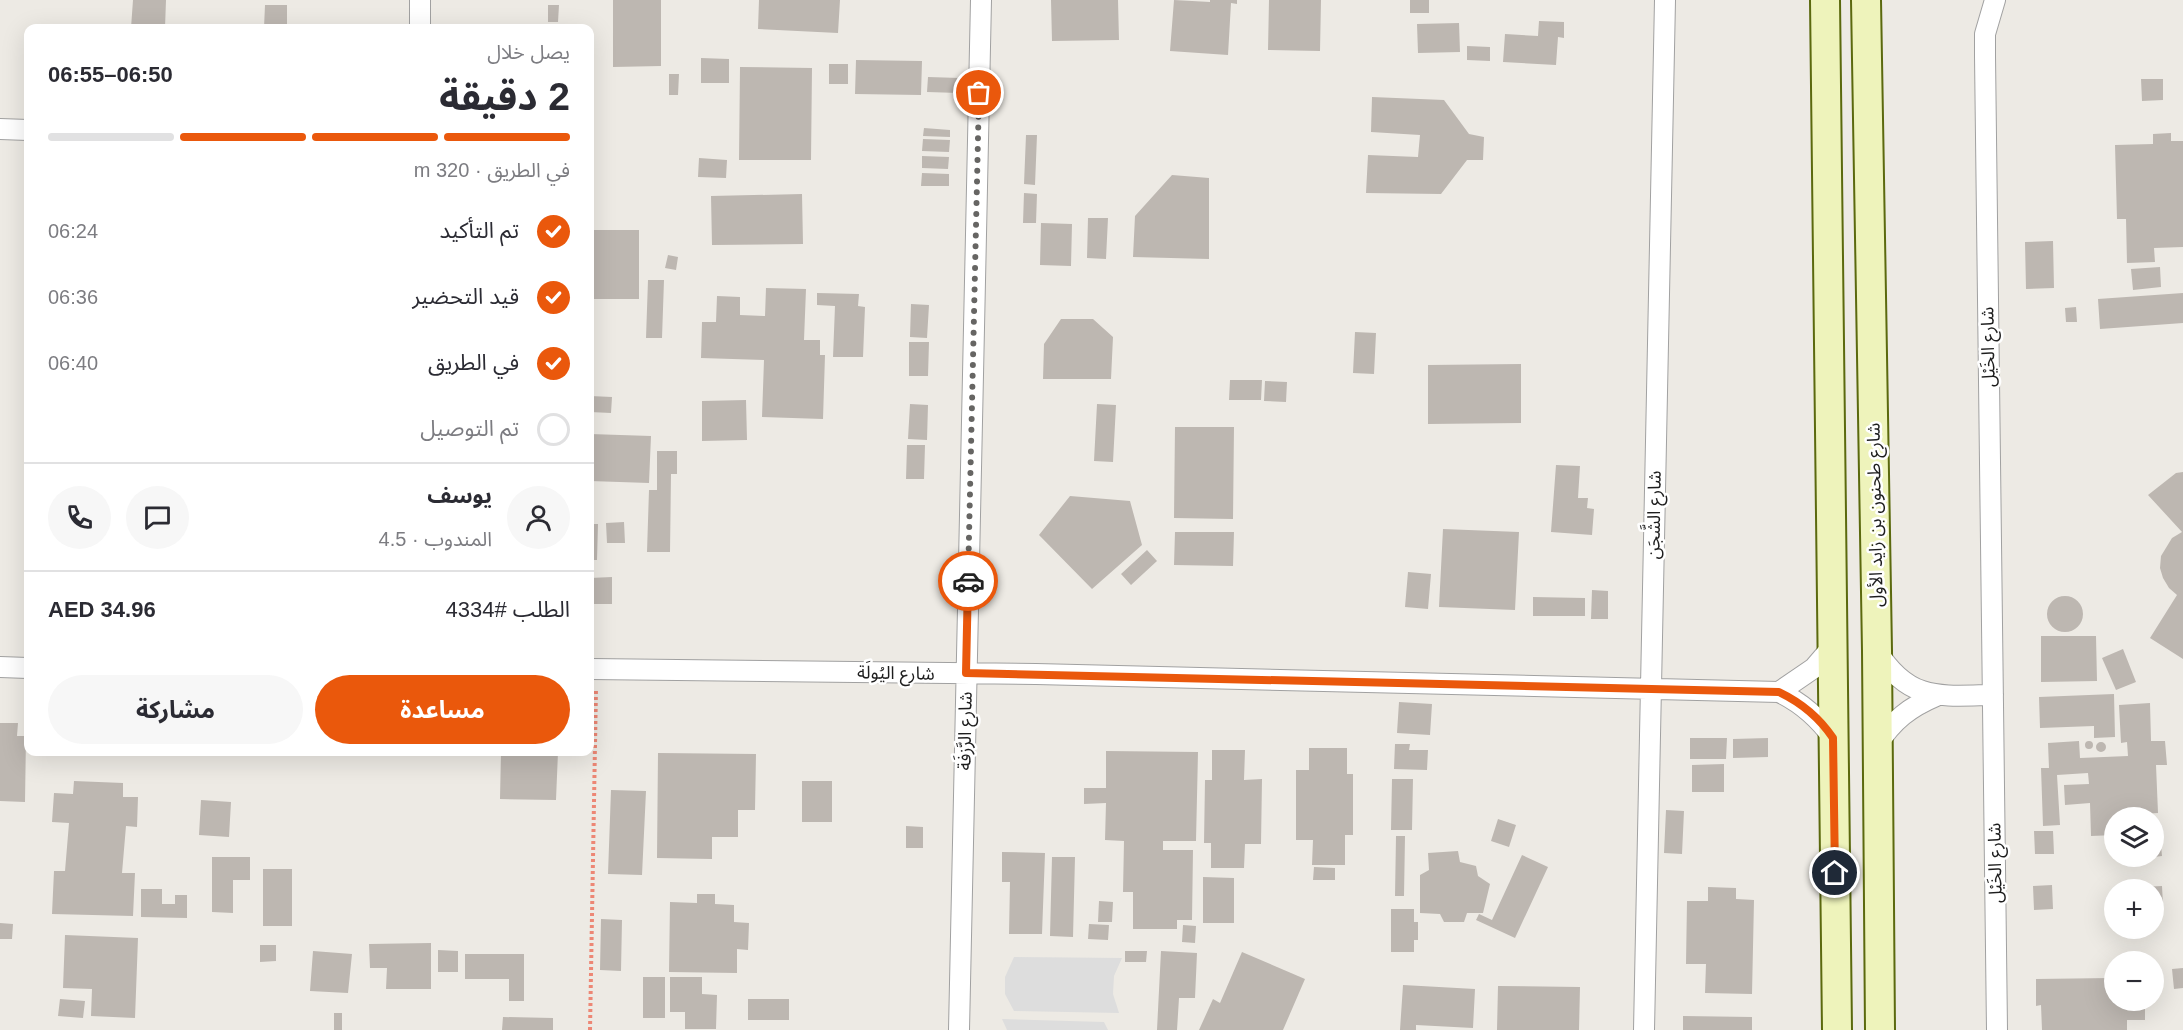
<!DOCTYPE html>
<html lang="ar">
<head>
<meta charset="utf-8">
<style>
	body { margin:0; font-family:Arial,"Noto Sans Arabic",sans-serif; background:#f7f7f7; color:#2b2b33; direction:rtl; height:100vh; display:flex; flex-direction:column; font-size:22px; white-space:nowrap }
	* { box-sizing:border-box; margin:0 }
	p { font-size:20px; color:#7c7c81 }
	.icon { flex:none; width:33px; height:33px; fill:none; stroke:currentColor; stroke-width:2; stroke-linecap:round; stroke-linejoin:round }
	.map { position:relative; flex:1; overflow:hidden; direction:ltr }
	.details { position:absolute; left:24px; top:24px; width:570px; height:732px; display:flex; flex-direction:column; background:#fff; border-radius:12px; box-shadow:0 6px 24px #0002; direction:rtl }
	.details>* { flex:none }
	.fabs { position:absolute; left:2104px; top:807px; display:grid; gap:12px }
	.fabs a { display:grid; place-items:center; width:60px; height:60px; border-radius:50%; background:#fff; box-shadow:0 6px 24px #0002; font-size:30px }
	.pin { position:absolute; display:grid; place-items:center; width:51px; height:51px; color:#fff; margin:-26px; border:3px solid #fff; border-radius:50%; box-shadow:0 2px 6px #0007 }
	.courier { position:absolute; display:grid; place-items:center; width:60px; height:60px; margin:-30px; border:4px solid #ea580c; border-radius:50%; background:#fff; color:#222; box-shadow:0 2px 8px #0007 }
	.overview em { font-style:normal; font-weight:700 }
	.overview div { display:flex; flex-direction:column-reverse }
	.overview { display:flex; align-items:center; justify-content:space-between; height:102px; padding:0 24px }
	h1 { font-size:39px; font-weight:700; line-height:45px }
	.bar { display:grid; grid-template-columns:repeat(4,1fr); gap:9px 6px; align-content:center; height:72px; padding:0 24px }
	.bar i { height:8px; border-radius:4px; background:#e1e1e2 }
	.bar .selected { background:#ea580c }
	.bar p { grid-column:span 4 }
	.line { display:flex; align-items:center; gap:15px; padding:0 24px; border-top:2px solid #e1e1e2 }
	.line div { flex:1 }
	.round { display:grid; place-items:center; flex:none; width:63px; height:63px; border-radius:32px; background:#f7f7f7 }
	ol { padding:0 24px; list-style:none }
	li { display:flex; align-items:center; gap:18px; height:66px }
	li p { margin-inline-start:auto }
	li .icon { padding:6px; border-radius:50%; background:#ea580c; color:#fff; stroke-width:4 }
	li:last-child { color:#7c7c81 }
	li i { width:33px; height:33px; border:3px solid #e1e1e2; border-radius:50% }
	.primary-button { display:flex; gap:12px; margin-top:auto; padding:12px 24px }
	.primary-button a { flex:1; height:69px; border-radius:36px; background:#ea580c; color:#fff; font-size:24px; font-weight:700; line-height:69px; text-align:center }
	.primary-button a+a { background:#f7f7f7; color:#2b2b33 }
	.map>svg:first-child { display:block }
	.parking { fill:#ddd }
	.building { fill:#bdb7b1 }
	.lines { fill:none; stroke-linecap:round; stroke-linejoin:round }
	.street-casing { stroke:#a1a1a1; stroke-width:22 }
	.secondary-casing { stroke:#5b690e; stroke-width:32 }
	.path { stroke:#ed8775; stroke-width:4; stroke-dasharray:3 3; stroke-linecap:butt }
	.street { stroke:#fff; stroke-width:20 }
	.secondary { stroke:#eef3bb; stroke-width:28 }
	.done { stroke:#666563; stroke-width:6; stroke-dasharray:0 10.8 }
	.route { stroke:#ea580c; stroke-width:8 }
	.labels { text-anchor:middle; stroke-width:5; stroke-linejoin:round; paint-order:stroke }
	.street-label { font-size:18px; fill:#1d1d1d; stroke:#fff }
</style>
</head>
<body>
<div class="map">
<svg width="2183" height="1030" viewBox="0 0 2183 1030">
	<rect width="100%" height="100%" fill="#edeae4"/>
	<!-- parking -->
	<path class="parking" d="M1014,957L1122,958L1114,976L1113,994L1119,1013L1014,1011L1005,994V977Z
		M1002,1019L1104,1022L1108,1030H1007Z"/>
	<!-- building -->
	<path class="building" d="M133,0H166L165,28H131Z
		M613,0H661V66L613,67Z
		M759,0H840L838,33L758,29Z
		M1051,0H1118L1119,40L1052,41Z
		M1174,0L1210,2V0H1237V4L1231,3L1228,55L1170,51Z
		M1269,0H1321L1320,51L1268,50Z
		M1410,0H1429V13H1410Z
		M265,5H287V28H264Z
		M548,5H559L558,22H548Z
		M1539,21L1564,22V38L1558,37L1556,65L1503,62L1505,34L1538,36Z
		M1459,23L1460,52L1418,53L1417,24Z
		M315,26L333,27V28H315Z
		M1467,46L1490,47V61L1467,60Z
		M701,58L729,59V83H701Z
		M856,60L922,61L921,95L855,94Z
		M829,64H848V84H829Z
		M740,67L812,68L811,160H739Z
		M669,74H679L678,95H669Z
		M928,77L960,78L959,93L927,92Z
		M2141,79H2163V100L2142,101Z
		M1372,97L1444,100L1469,134L1484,137L1483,160H1467L1441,194L1366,193L1368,155L1418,157L1420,135L1371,132Z
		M924,128L950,130V137L923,136Z
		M2171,133V141H2183V247L2154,248L2155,262L2127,263L2126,219H2117L2115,145L2153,144V134Z
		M1026,135H1037L1035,185L1024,184Z
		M923,139L950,140L949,152L922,151Z
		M922,156L949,157L948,169L922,168Z
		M699,158L727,160L726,178L698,177Z
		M922,173L949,174V186H921Z
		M1172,175L1209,178V259L1133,257L1135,216Z
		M1024,193L1037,194L1036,223H1023Z
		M802,194L803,244L712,245L711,196Z
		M1088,218H1108L1106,259L1087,258Z
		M1041,223L1072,224L1071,266L1040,265Z
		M590,230H639V299H590Z
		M2053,241L2054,288L2026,289L2025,242Z
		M668,255L678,257L676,270L665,268Z
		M2160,267L2161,287L2133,290L2131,269Z
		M648,280H664L662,338H646Z
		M766,288L806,289L804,340H820V355H825L823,419L762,417L764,360L701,358L702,322H716L717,296L740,297V315L765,316Z
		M817,293L859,294L858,306L865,307L863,357H833L835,306L817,305Z
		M2183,293V323L2100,329L2098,299Z
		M911,304L929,305L927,338L910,337Z
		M2076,307L2077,322H2066L2065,308Z
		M1061,319H1093L1113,337L1111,379H1043L1044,344Z
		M1355,332L1376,333L1374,374L1353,373Z
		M909,342H929L928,376H909Z
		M1521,364V423L1428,424V365Z
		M1230,380H1262L1261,400H1229Z
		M1265,381L1287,382L1286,402L1264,401Z
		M590,396L612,397L611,413L590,412Z
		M746,400L747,440L702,441V401Z
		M910,404L928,405L927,440L908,439Z
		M1097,404L1116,405L1113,462L1094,461Z
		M1175,427H1234L1233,519L1174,518Z
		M590,434L651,436L649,483L590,481Z
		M907,445H925L924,479H906Z
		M657,451H677V474H671L670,552H647L649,490H657Z
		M1556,465L1580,466L1578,498H1588L1587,508L1594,509L1592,535L1551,532Z
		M2183,472V659L2150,638L2177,595L2169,588L2163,578L2160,568L2161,556L2172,538L2182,532L2148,495L2176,473Z
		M1070,496L1130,501L1142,545L1092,589L1039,535Z
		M624,522L625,543H607L606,523Z
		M590,524H598L597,560H590Z
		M1443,529L1519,532L1515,610L1439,607Z
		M1175,532H1234L1233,566L1174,565Z
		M1147,550L1157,561L1131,585L1121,574Z
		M1408,572L1431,574L1428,609L1405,607Z
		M612,577V604H590V578Z
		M1592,590L1608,591V619H1591Z
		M2047 614a18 18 0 1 1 36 0a18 18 0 1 1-36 0Z
		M1533,597L1585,598V616H1533Z
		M2041,636H2096L2097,681L2041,682Z
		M2123,649L2136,682L2116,690L2102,658Z
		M2114,694L2115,737L2094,738V726L2040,728L2039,697Z
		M1399,702L1432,704L1430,735L1397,733Z
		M2150,703L2151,741H2165L2167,765H2156L2158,813L2142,814V811H2132V816L2115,818V835L2091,836L2090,803L2065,805L2064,785L2089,784L2088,773L2057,775L2060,825L2043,826L2041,768H2049L2048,743L2079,741L2080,758L2128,756L2127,742L2121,743L2119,705Z
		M0,723H18L17,736H26L25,802L0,801Z
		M1690,738H1727L1726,759H1690Z
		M1768,738V757L1733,758V739Z
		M2085 745a4 4 0 1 1 8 0a4 4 0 1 1-8 0Z
		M2096 747a5 5 0 1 1 10 0a5 5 0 1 1-10 0Z
		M1395,744H1410L1409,750H1428L1427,770L1394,769Z
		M1309,748H1347V774H1353V835H1345V865H1312L1313,840H1296V770H1309Z
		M1212,750H1245L1244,780L1262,779L1261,844H1245L1244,868H1211V843H1204L1205,780H1212Z
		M1106,751L1198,752L1196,841H1163V850H1193L1192,920H1177V929H1133V892H1123L1124,841L1105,840L1106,803L1084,804V788H1106Z
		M501,752H558L556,800L500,799Z
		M658,753L756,754L755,810H738V837H712V859L657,858Z
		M1724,764V792H1692V765Z
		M1392,779H1413L1412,830H1391Z
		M74,781L123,783V797H138L137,827L126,826L122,873H135L133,916L52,914L54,871H65L69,823L52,822L54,793L73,794Z
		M802,781H832V822H802Z
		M611,790L646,791L642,875L608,874Z
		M201,800L231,802L229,837L199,835Z
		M1666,810L1684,811L1682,854L1664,853Z
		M1498,819L1516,825L1509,847L1491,841Z
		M906,826L923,827V848H906Z
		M2034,831H2053L2054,854H2035Z
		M1396,836H1405L1404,896H1395Z
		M2154,836H2160L2162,856L2154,857Z
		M1458,851L1460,862L1476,866L1478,876L1490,884L1483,913H1467L1464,922H1444L1440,914L1420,913V875L1429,870L1428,853Z
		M1002,852L1045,853L1042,934H1009L1010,882H1002Z
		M1522,855L1548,867L1515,938L1476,920L1479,914L1492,920Z
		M212,857H250V880H233V913L212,912Z
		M1052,857H1075L1073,937L1050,936Z
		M1314,867L1335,868V880H1313Z
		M263,869H292V926H263Z
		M1203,877L1234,878V923H1203Z
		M2052,885L2053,909L2034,910L2033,886Z
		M2162,886L2163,905H2154V890H2143V887Z
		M1708,887L1736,888V899L1754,900L1752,994L1705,993L1706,964H1686L1687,901H1708Z
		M141,889H162V904H175V895H187V918L141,917Z
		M697,894H715V904L734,905V922L749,923L748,950L737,949V973L669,972L670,902L697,903Z
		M1099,901L1113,902L1112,922H1098Z
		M1391,909H1414V922H1418V940H1414V952H1391Z
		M601,919L622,920L621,971L600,970Z
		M0,923L13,924L12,939H0Z
		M1089,924L1109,925L1108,940L1088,939Z
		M1183,925L1196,926L1195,943L1182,942Z
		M65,935L138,938L135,1018L91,1016L92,989L63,988Z
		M431,943V989H386L387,968H370L369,944Z
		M260,945H276V961L260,962Z
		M438,950L458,951V972H438Z
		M313,951L352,954L348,993L310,991Z
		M1125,951H1147L1146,962H1125Z
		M1161,951L1197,953L1195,998H1179L1177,1030H1157Z
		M1242,952L1305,979L1283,1030H1199L1213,999L1220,1003Z
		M465,954H524V1001H509V979H465Z
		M2183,968V988L2174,989L2172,969Z
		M643,977H665V1018H643Z
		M670,977H702V994L717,995L716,1029H685V1012H670Z
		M2111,978V993H2115V1000H2145V1020H2127V1030H2042L2041,1005L2036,1006V979Z
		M1403,985L1475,989L1473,1028L1416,1025V1030H1400Z
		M1498,986L1580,987L1579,1030H1497Z
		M60,999L85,1001L83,1018L58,1016Z
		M748,999H789V1020H748Z
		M334,1013H342V1030H334Z
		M1683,1016L1752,1017V1030H1683Z
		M503,1017L553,1018V1030H502Z"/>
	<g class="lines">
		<!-- street casing -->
		<g class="street-casing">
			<path id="street" d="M1995,0L1985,34V56L1997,1030
				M420,28V0
				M0,129L28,130
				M1877,651C1909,702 1940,696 1993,695
				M0,667L28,668
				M590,669L1036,674L1779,692C1802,703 1818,717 1833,738
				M1779,692L1814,668L1832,647
				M1877,745C1893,720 1910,707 1936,696
				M959,1030L981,0
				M1644,1030L1665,0"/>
		</g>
		<!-- secondary casing -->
		<g class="secondary-casing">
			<path id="secondary" d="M1825,0L1837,1030
				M1866,0L1877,651L1880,1030"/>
		</g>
		<!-- path -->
		<path class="path" d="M590,1030L596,688"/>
		<!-- street -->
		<use href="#street" class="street"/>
		<!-- secondary -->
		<use href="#secondary" class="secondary"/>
	</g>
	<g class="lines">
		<!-- done -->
		<path class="done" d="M968,581L979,93"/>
		<!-- route -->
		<path class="route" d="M968,581L966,673L1779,692C1802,703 1819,717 1833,738L1835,873"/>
	</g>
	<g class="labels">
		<!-- street labels -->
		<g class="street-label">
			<text transform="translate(1988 347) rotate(-91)" y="6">شارع الخَيْل</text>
			<text transform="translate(1654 515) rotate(-89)" y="6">شارع الشَّجَن</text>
			<text transform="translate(1875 515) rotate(-91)" y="6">شارع طحنون بن زايد الأول</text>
			<text transform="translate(896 673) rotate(1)" y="6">شارع اليُولَة</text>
			<text transform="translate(965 731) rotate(-89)" y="6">شارع الرَّزفَة</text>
			<text transform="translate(1995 863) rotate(-91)" y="6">شارع الخَيْل</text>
		</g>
	</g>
</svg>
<div class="fabs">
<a><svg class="icon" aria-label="layers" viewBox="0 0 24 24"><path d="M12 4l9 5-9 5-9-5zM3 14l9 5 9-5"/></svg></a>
<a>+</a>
<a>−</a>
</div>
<div class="pin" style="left:979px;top:93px;background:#ea580c"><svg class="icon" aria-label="bag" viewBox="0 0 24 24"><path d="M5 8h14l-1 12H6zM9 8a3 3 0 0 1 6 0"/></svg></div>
<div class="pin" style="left:1835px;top:873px;background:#1f2937"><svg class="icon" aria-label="home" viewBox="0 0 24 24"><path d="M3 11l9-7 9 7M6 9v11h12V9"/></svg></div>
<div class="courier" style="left:968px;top:581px"><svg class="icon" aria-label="car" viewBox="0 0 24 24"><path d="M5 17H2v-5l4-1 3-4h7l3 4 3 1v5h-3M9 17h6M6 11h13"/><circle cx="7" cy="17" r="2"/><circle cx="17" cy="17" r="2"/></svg></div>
<section class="details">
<div class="overview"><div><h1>2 دقيقة</h1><p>يصل خلال</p></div><em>06:50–06:55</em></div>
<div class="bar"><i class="selected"></i><i class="selected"></i><i class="selected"></i><i></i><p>في الطريق · 320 m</p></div>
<ol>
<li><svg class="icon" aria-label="check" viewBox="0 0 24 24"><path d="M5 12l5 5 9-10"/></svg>تم التأكيد<p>06:24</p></li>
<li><svg class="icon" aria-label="check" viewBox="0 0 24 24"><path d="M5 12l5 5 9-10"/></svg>قيد التحضير<p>06:36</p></li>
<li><svg class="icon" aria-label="check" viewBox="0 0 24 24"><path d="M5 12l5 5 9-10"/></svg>في الطريق<p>06:40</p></li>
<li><i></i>تم التوصيل</li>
</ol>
<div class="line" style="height:108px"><a class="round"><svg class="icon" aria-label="person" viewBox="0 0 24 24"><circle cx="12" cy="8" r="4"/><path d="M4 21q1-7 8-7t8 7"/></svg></a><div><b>يوسف</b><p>المندوب · 4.5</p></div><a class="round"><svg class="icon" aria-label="chat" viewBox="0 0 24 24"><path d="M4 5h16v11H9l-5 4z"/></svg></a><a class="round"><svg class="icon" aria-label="phone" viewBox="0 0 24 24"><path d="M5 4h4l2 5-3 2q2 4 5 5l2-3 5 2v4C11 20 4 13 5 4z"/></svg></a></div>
<div class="line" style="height:78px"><div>الطلب #4334</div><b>AED 34.96</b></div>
<div class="primary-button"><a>مساعدة</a><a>مشاركة</a></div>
</section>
</div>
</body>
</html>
